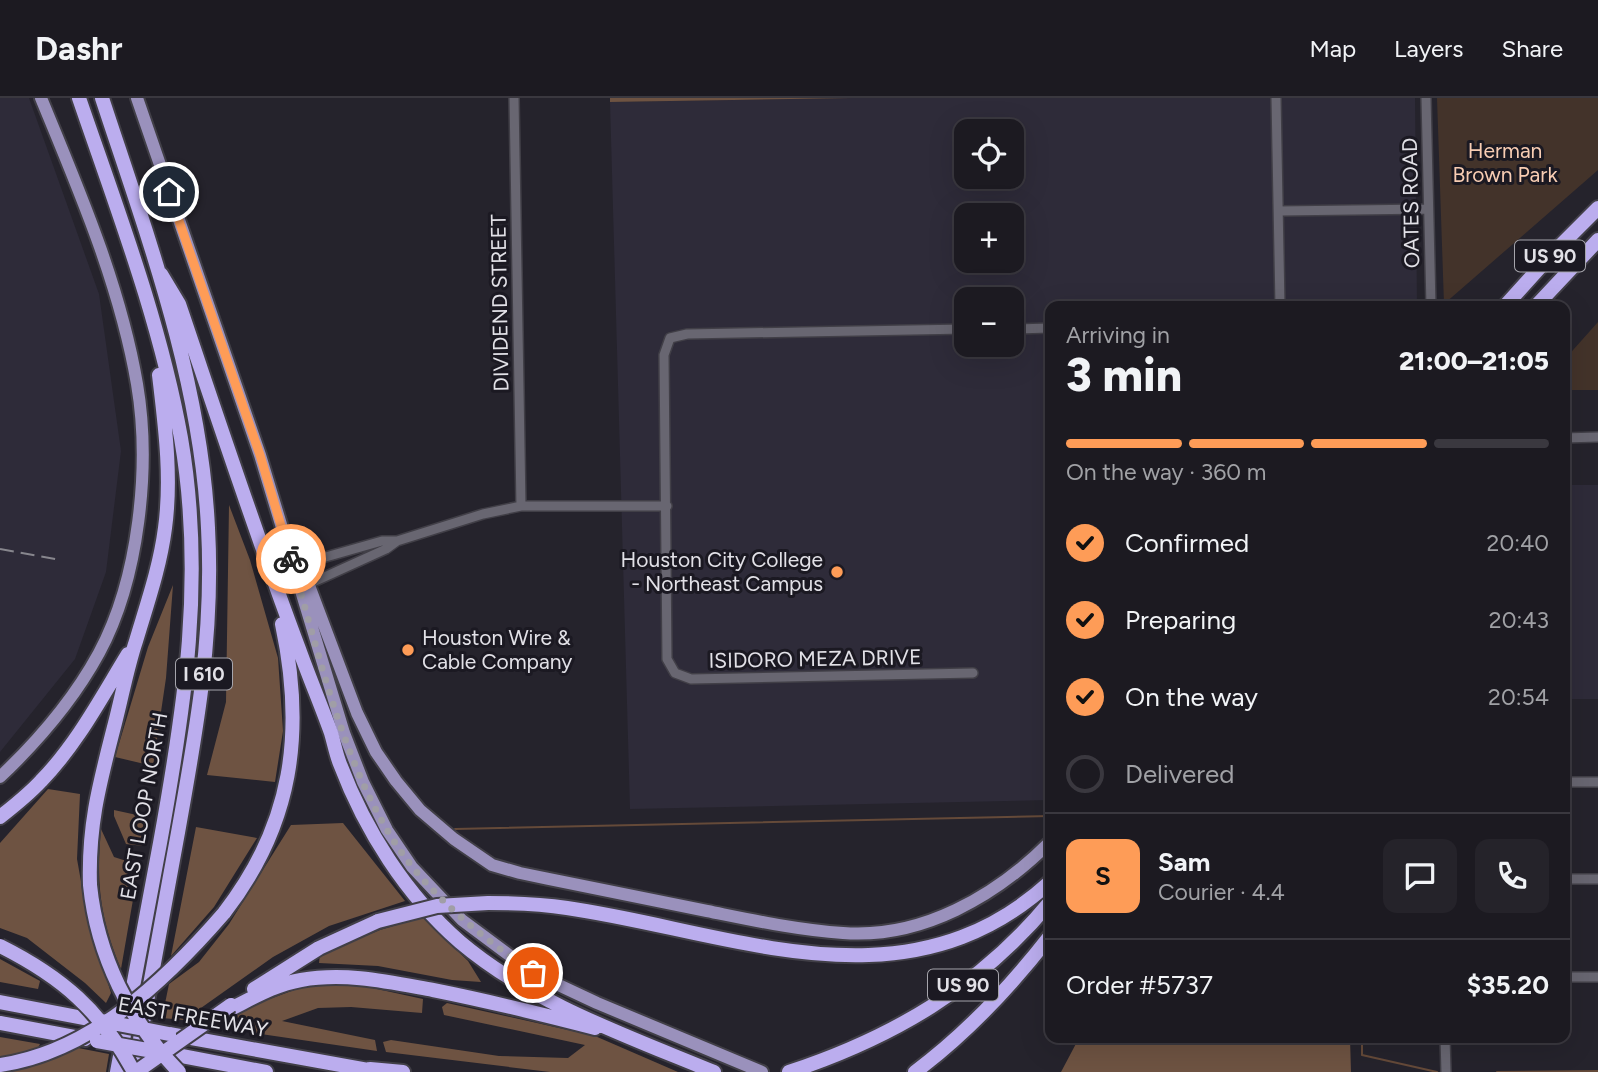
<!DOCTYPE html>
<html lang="en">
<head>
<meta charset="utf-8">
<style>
	body { margin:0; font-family:Figtree,sans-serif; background:#25232a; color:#f1f3f6; height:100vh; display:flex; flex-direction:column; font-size:26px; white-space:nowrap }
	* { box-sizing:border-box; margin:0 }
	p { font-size:23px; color:#a0a1a5 }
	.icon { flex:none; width:38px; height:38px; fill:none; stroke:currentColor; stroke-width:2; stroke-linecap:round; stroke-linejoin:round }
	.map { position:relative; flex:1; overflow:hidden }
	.drawer { position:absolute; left:1045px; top:203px; width:525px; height:742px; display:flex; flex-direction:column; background:#1c1a21; border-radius:14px; box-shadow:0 7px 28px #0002,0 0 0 2px #3a383f }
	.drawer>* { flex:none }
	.fabs { position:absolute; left:954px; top:21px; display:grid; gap:14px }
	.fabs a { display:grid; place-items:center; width:70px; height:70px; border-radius:14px; background:#1c1a21; box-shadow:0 7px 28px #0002,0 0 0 2px #3a383f; font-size:35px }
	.pin { position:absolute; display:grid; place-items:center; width:60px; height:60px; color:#fff; margin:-30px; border:4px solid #fff; border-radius:50%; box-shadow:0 2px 7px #0007 }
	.courier { position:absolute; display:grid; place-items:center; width:70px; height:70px; margin:-35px; border:5px solid #fe9c57; border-radius:50%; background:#fff; color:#222; box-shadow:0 2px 9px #0007 }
	.head em { font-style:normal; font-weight:800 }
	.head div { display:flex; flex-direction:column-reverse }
	.head { display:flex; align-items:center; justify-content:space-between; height:119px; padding:0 21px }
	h1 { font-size:46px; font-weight:800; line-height:52px }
	.bar { display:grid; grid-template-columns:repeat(4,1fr); gap:10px 7px; align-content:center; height:84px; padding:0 21px }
	.bar i { height:9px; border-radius:5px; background:#3a383f }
	.bar .current { background:#fe9c57 }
	.bar p { grid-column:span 4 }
	.line { display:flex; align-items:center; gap:18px; padding:0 21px; border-top:2px solid #3a383f }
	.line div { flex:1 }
	.round { display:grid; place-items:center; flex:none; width:74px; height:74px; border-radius:14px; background:#25232a }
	ol { padding:0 21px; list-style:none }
	li { display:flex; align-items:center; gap:21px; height:77px }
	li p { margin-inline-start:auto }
	li .icon { padding:7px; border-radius:50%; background:#fe9c57; color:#111; stroke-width:4 }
	li:last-child { color:#a0a1a5 }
	li i { width:38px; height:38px; border:4px solid #3a383f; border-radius:50% }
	header { display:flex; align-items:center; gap:42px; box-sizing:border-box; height:98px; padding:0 35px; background:#1c1a21; border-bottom:2px solid #3a383f }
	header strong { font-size:33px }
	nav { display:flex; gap:38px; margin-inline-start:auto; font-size:24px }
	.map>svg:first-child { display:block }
	.built { fill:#2e2b39; fill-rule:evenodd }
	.green { fill:#43332a }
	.forest { fill:#6e5342 }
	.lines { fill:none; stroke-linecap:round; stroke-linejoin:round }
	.stream { stroke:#654a39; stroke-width:2 }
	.minor-casing { stroke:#413f47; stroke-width:12 }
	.major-casing { stroke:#413f47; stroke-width:16 }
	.highway-casing { stroke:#413f47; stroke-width:18 }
	.minor { stroke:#686671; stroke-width:9 }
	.major { stroke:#9a91bc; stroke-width:12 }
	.highway { stroke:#bbadee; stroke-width:14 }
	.rail { stroke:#87868d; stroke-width:2; stroke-dasharray:14 7; stroke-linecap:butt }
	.highway-bridge-casing { stroke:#413f47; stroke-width:18; stroke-linecap:butt }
	.highway-bridge { stroke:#bbadee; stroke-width:14 }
	.done { stroke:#a09ea6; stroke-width:7; stroke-dasharray:0 12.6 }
	.route { stroke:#fe9c57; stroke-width:9 }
	.poi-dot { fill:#fe9c57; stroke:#1b1922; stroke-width:2.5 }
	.labels { text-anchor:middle; stroke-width:6; stroke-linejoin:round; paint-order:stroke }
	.shield { fill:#1b1922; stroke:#a6a5ac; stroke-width:2 }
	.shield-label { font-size:19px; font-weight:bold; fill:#e2e1e7 }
	.park-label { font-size:21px; fill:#f8cdb3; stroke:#1b1922 }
	.street-label { font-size:21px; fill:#e2e1e7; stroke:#1b1922 }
	.poi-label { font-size:21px; fill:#e2e1e7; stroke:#1b1922; text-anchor:end }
</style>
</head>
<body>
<header>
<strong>Dashr</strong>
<nav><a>Map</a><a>Layers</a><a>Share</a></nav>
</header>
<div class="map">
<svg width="1598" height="974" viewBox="0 0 1598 974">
	<rect width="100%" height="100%" fill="#25232c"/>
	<!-- built -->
	<path class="built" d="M0,0H29L99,196L121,353L106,474L75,561L0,654Z
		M852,0H1415L1417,208H1050V702L630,711L610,4ZM966,33H1012V79H966ZM966,117H1012V163H966ZM966,201H1012V247H966Z
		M1564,387H1598V601H1565Z"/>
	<!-- green -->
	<path class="green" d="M1437,0H1598V72L1444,206Z
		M1598,224V292H1565V261Z"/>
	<!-- forest -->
	<path class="forest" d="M610,0H852L610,4Z
		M229,407L250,462L278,560L283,633L275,684L207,677L226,604Z
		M173,487L166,580L153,668L115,659L148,549Z
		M48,691L80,696L77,761L87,817L111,895L106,905L85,885L27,840L0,830V745Z
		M114,712L146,719L144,748L126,746L114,718Z
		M343,725L405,803L329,828L273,859L184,922L162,920L169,886L199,864L229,826L291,727Z
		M196,729L257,740L214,809L171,858Z
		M101,731L114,759L139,767L121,871C100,820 96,786 101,731Z
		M423,819L468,863L481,884L452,882L378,868L319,865L320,856L380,832Z
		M0,861L40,883L38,891L0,884Z
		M354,886L423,901L422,915L351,909L318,910L282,923L375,942L377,953L233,932L226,923L256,906L305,888Z
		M447,905L595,938L678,974H550L386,954L383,944L391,942L499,958L568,960L585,947L444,917L442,909Z
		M0,939L40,946L38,950L0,960Z
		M1079,940H1350L1351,974H1061Z
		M68,948L109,956L106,974H0V972Z"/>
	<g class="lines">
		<!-- stream -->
		<path class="stream" d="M455,731L1050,718
			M1362,940V957L1437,974
			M1497,974L1598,973"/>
		<!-- minor casing -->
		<g class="minor-casing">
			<path id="minor" d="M514,0L521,408
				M1276,0L1280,208
				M1426,0L1431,208
				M1279,113L1428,111
				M966,231L687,236L670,240L664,257L667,561L675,575L691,581L973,575
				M1012,231L1050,230
				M1564,340L1598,339
				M301,466L382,443H397L483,416L521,408H667
				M309,486L386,451L397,443
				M1564,684H1598
				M1564,781H1598
				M1564,879H1598
				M1445,940L1446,974"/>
		</g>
		<!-- major casing -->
		<g class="major-casing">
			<path id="major" d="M137,0L260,357L344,635L363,684L387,732L412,769L462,822L533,875L597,905L762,974
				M298,458L357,615L376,654L396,683L420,712L454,741L492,767L520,775C582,788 644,800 707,813C752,822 797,832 843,835C922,841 996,798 1050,744
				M0,679C38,643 74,601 99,555C139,481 151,368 137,286C120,187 79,92 41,0"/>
		</g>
		<!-- highway casing -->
		<g class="highway-casing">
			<path id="highway" d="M79,0C117,111 160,223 181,340C205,479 185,608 160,745C146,821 131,898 117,974
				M102,0C148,140 201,282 208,430C214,538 196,635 177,740C163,818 149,896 134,974
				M161,176L179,206C218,321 256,437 299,551C309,579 321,607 331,635C334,645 336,656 340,666C365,732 406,797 460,844C532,905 627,938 714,974
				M1505,208L1551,157L1598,110
				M1536,208L1598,142
				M0,719C14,708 29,696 41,683C77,646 101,600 128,556
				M90,787C88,726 100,684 115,625C122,598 127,570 136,543C147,506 160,469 165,430C172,379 165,328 159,277
				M488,805C514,805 541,806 567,810C733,834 905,916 1050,784
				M224,815C293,726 305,634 282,526
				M254,891L319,850L378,823
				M0,904L99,923
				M222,915C248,903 272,887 301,882C346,874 389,884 433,892C488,903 541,916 595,930
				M0,925L85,941
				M169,936L379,974
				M166,955L266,974
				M370,971L403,974
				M789,974C892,940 980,889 1050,804
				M915,974C966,936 1011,888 1050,838"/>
		</g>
		<!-- minor -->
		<use href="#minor" class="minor"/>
		<!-- major -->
		<use href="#major" class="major"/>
		<!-- highway -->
		<use href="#highway" class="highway"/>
		<!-- rail -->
		<path class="rail" d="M0,451L60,462"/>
		<!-- highway-bridge casing -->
		<g class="highway-bridge-casing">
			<path id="highway-bridge" d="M90,787C97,857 130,924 179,974
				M378,823L437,808L488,805
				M0,848C62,879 101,913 134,974
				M102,923L169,936
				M97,943L164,955
				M0,967C91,954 166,882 224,815
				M136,974L231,907"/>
		</g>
		<!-- highway-bridge -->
		<use href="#highway-bridge" class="highway-bridge"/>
	</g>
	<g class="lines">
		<!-- done -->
		<path class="done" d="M291,461C321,561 347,688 414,771C448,812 489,844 533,875"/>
		<!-- route -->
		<path class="route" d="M169,94L260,357L291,461"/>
	</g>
	<!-- markers -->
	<g class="poi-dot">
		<circle cx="837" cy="474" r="7"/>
		<circle cx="408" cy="552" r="7"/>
	</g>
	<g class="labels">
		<!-- shield labels -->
		<g class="shield">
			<rect x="1515" y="142.5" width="70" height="31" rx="5"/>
			<rect x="176" y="560.5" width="56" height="31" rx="5"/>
			<rect x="928" y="871.5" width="70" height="31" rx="5"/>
		</g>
		<g class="shield-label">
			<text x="1550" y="165">US 90</text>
			<text x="204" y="583">I 610</text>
			<text x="963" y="894">US 90</text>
		</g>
		<!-- park labels -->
		<g class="park-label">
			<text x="1505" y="60">Herman<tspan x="1505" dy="24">Brown Park</tspan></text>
		</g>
		<!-- street labels -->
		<g class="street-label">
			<text transform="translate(1411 105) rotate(-91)" y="7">OATES ROAD</text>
			<text transform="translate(500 205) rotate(-91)" y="7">DIVIDEND STREET</text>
			<text transform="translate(815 561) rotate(-1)" y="7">ISIDORO MEZA DRIVE</text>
			<text transform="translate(144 708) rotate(-80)" y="7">EAST LOOP NORTH</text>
			<text transform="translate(193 919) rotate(10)" y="7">EAST FREEWAY</text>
		</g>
		<!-- poi labels -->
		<g class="poi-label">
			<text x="823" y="469">Houston City College<tspan x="823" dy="24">- Northeast Campus</tspan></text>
			<text x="422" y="547" text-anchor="start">Houston Wire &amp;<tspan x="422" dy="24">Cable Company</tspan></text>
		</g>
	</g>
</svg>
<div class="fabs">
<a><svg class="icon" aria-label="locate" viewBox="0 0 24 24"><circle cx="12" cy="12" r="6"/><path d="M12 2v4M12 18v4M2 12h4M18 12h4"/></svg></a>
<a>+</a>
<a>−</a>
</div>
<div class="pin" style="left:533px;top:875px;background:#ea580c"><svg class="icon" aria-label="bag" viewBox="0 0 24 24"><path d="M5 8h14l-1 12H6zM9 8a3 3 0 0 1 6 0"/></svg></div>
<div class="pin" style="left:169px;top:94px;background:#1f2937"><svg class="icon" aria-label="home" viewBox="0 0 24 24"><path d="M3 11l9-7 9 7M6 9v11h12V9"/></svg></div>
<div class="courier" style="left:291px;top:461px"><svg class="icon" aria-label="bike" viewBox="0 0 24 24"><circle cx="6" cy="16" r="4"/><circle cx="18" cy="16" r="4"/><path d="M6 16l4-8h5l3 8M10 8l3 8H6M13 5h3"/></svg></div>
<section class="drawer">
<div class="head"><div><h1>3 min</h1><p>Arriving in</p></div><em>21:00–21:05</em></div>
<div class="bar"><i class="current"></i><i class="current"></i><i class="current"></i><i></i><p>On the way · 360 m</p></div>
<ol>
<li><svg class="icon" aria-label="check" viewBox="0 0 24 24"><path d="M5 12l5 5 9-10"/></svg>Confirmed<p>20:40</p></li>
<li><svg class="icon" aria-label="check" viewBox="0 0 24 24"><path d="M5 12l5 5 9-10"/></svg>Preparing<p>20:43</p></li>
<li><svg class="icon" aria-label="check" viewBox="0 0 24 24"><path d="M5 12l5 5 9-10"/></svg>On the way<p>20:54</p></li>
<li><i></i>Delivered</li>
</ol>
<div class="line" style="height:126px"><b class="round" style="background:#fe9c57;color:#111">S</b><div><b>Sam</b><p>Courier · 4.4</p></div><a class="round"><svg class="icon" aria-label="chat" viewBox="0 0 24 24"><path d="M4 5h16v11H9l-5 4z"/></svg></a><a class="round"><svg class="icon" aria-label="phone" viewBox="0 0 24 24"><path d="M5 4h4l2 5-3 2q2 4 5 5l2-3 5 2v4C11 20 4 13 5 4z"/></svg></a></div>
<div class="line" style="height:91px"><div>Order #5737</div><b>$35.20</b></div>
</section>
</div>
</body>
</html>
